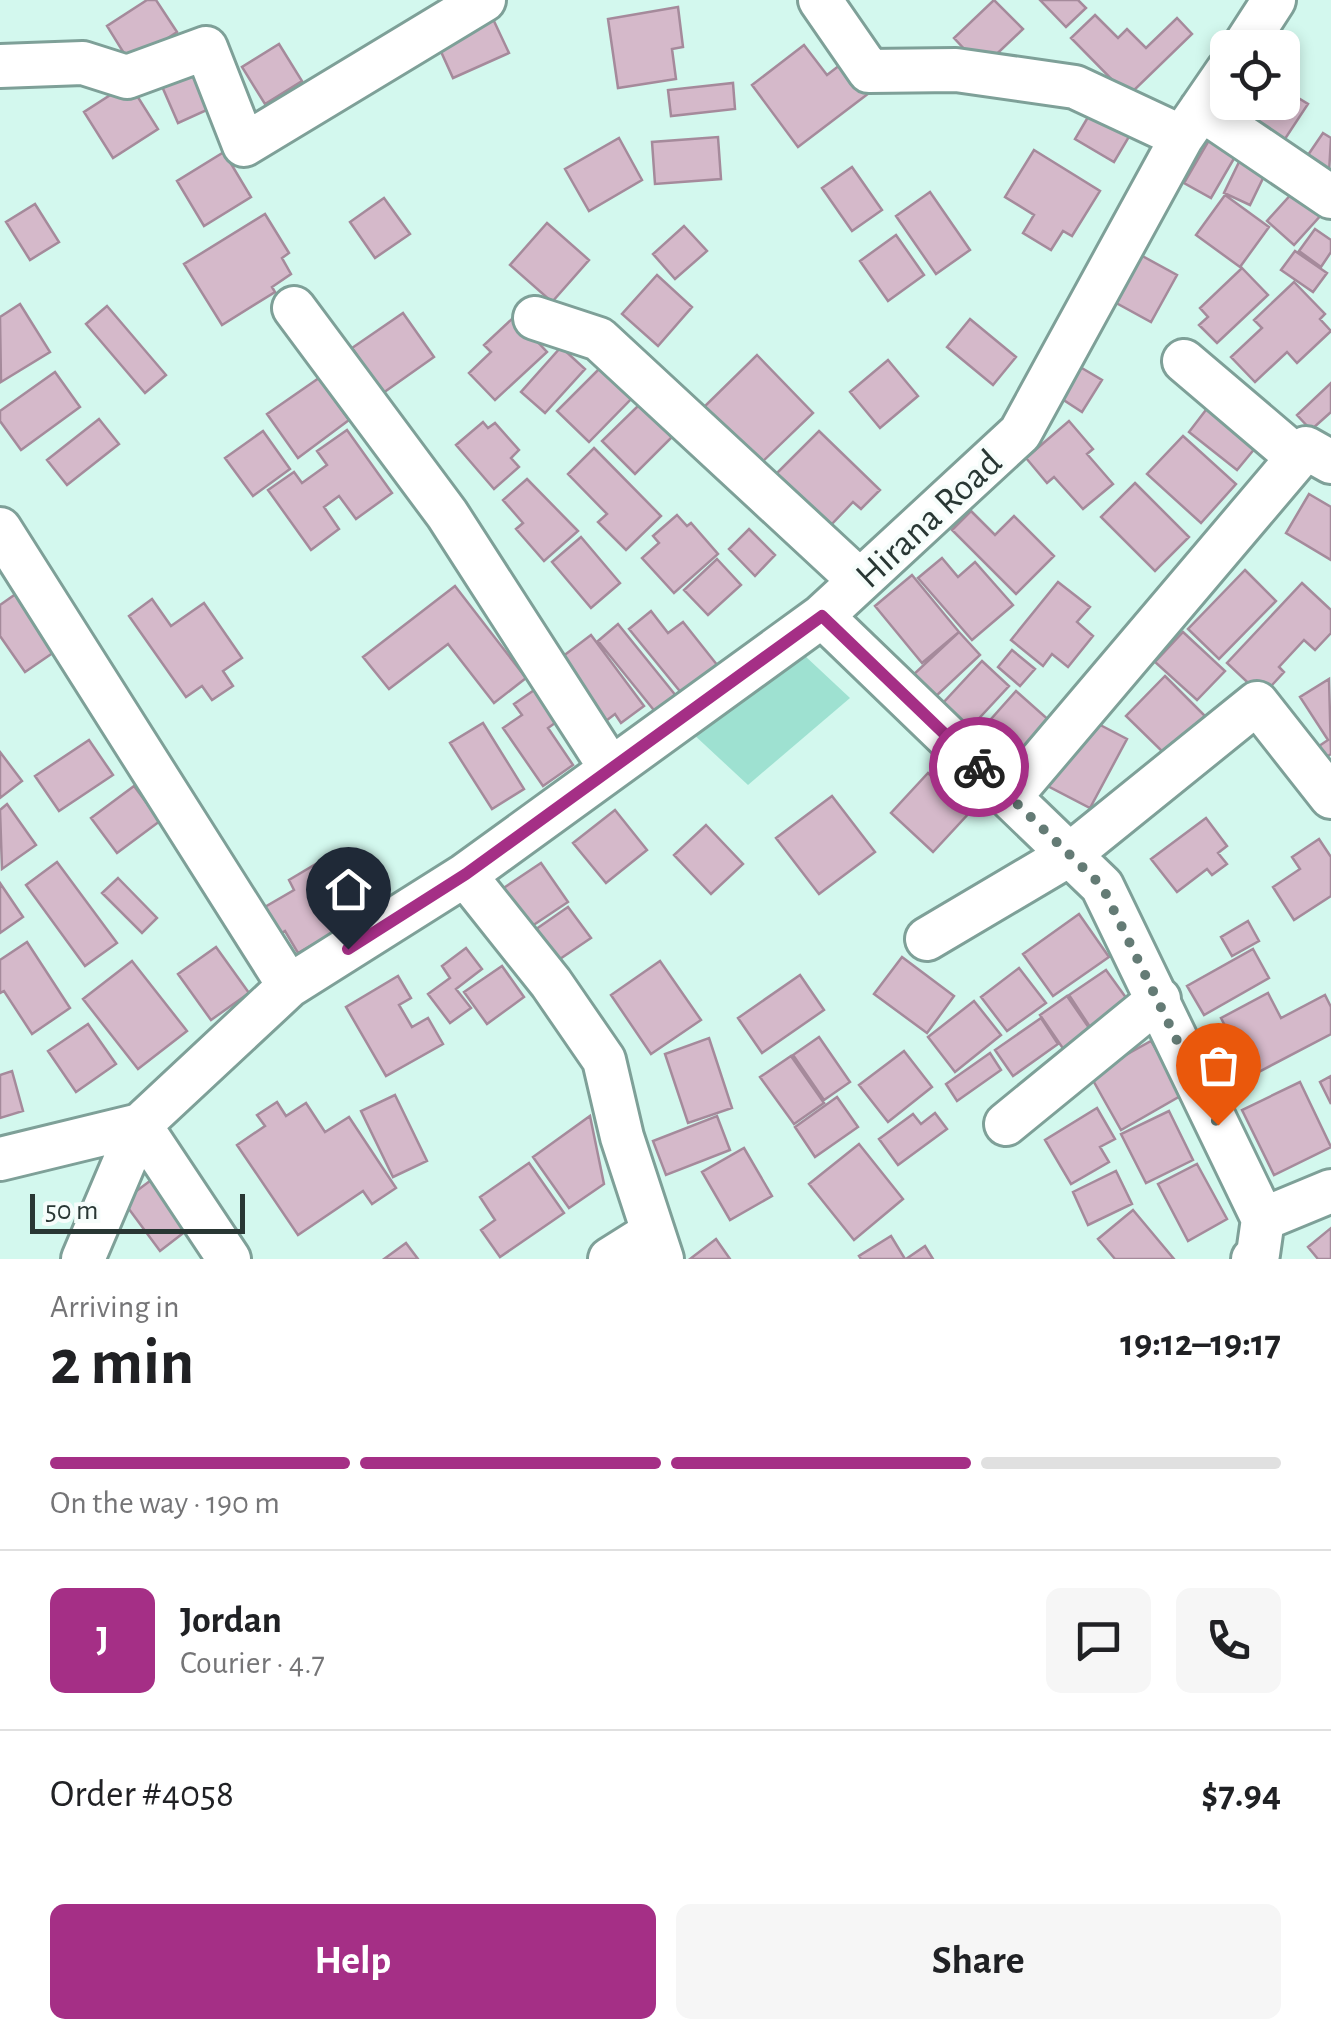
<!DOCTYPE html>
<html lang="en">
<head>
<meta charset="utf-8">
<style>
	body { margin:0; font-family:"Alegreya Sans",sans-serif; background:#f6f6f6; color:#202124; height:100vh; display:flex; flex-direction:column; font-size:38px; white-space:nowrap }
	* { box-sizing:border-box; margin:0 }
	p { font-size:32px; color:#757577 }
	.icon { flex:none; width:55px; height:55px; fill:none; stroke:currentColor; stroke-width:2; stroke-linecap:round; stroke-linejoin:round }
	.map { position:relative; height:1259px; overflow:hidden }
	.sheet { display:flex; flex-direction:column; background:#fff; flex:1 }
	.sheet>* { flex:none }
	.tools { position:absolute; left:1210px; top:30px; display:grid; gap:20px }
	.tools a { display:grid; place-items:center; width:90px; height:90px; border-radius:15px; background:#fff; box-shadow:0 5px 15px #0003; font-size:50px }
	.scale { position:absolute; left:30px; bottom:25px; width:215px; box-sizing:border-box; padding-left:10px; border:5px solid #293734; border-top:0; font-size:28px; line-height:35px; white-space:nowrap; color:#293734; -webkit-text-stroke:8px #f6fdfb; paint-order:stroke }
	.pin { position:absolute; display:grid; place-items:center; width:85px; height:85px; color:#fff; margin:-102px -42px; border-radius:50% 50% 50% 0; rotate:-45deg; box-shadow:0 0 10px #0007 }
	.pin .icon { rotate:45deg }
	.courier { position:absolute; display:grid; place-items:center; width:100px; height:100px; margin:-50px; border:8px solid #a52f86; border-radius:50%; background:#fff; color:#222; box-shadow:0 2px 12px #0007 }
	.headline em { font-style:normal; font-weight:700 }
	.headline div { display:flex; flex-direction:column-reverse }
	.headline { display:flex; align-items:center; justify-content:space-between; height:170px; padding:0 50px }
	h1 { font-size:65px; font-weight:700; line-height:75px }
	.bar { display:grid; grid-template-columns:repeat(4,1fr); gap:15px 10px; align-content:center; height:120px; padding:0 50px }
	.bar i { height:12px; border-radius:8px; background:#e0e0e0 }
	.bar .active { background:#a52f86 }
	.bar p { grid-column:span 4 }
	.line { display:flex; align-items:center; gap:25px; padding:0 50px; border-top:2px solid #e0e0e0 }
	.line div { flex:1 }
	.round { display:grid; place-items:center; flex:none; width:105px; height:105px; border-radius:15px; background:#f6f6f6 }
	.cta { display:flex; gap:20px; margin-top:auto; padding:20px 50px }
	.cta a { flex:1; height:115px; border-radius:15px; background:#a52f86; color:#fff; font-size:40px; font-weight:700; line-height:115px; text-align:center }
	.cta a+a { background:#f6f6f6; color:#202124 }
	.map>svg:first-child { display:block }
	.green { fill:#9ee1d1 }
	.building { fill:#d5b9ca; stroke:#a58a9b; stroke-width:2.5 }
	.lines { fill:none; stroke-linecap:round; stroke-linejoin:round }
	.minor-casing { stroke:#7ea098; stroke-width:48 }
	.minor { stroke:#fff; stroke-width:42 }
	.done { stroke:#647b75; stroke-width:10; stroke-dasharray:0 18 }
	.route { stroke:#a52f86; stroke-width:12 }
	.labels { text-anchor:middle; stroke-width:8; stroke-linejoin:round; paint-order:stroke }
	.street-label { font-size:38px; fill:#293734; stroke:#f6fdfb }
</style>
</head>
<body>
<div class="map">
<svg width="1331" height="1259" viewBox="0 0 1331 1259">
	<rect width="100%" height="100%" fill="#d3f8ee"/>
	<!-- green -->
	<path class="green" d="M804,655L850,698L748,785L691,732Z"/>
	<!-- building -->
	<path class="building" d="M147,0H156L177,32L130,63L107,26Z
		M994,0L1023,29L982,68L954,38Z
		M1040,0H1078L1086,8L1066,27Z
		M678,7L683,47L672,49L676,79L618,88L608,19Z
		M1095,15L1118,38L1127,29L1146,48L1177,18L1192,34L1128,96L1071,38Z
		M493,19L509,53L453,78L438,45Z
		M279,44L302,81L265,104L242,67Z
		M804,45L827,75L849,58L873,90L798,147L752,85Z
		M200,66L218,105L178,123L161,84Z
		M129,83L158,129L113,158L84,112Z
		M733,83L735,109L671,116L668,90Z
		M1282,88L1308,104L1277,151L1249,133L1262,113L1247,102H1282Z
		M1091,112L1130,135L1114,162L1075,139Z
		M1323,133L1331,138L1329,173L1306,158Z
		M1212,135L1239,150L1211,198L1184,183Z
		M718,137L721,179L655,184L652,142Z
		M619,138L642,180L589,211L565,169Z
		M1034,150L1100,191L1072,236L1063,231L1051,250L1023,233L1034,215L1005,197Z
		M224,152L251,197L204,226L177,181Z
		M1241,158L1267,170L1250,205L1224,193Z
		M852,167L882,210L852,231L822,188Z
		M1295,190L1322,214L1294,245L1267,221Z
		M930,192L970,250L936,274L896,216Z
		M1225,195L1269,227L1240,267L1196,235Z
		M384,198L410,234L375,258L350,222Z
		M35,204L59,242L30,260L6,222Z
		M265,214L289,253L282,258L291,274L272,287L275,292L222,325L184,264Z
		M547,223L589,260L552,302L510,265Z
		M684,226L707,251L675,279L653,254Z
		M1315,229L1331,240V252L1321,267L1299,251Z
		M896,235L924,275L888,301L860,261Z
		M1295,251L1327,273L1313,292L1281,270Z
		M1135,252L1177,275L1151,322L1109,299Z
		M1242,268L1268,295L1217,343L1199,325L1208,317L1200,308Z
		M657,275L692,307L658,346L622,314Z
		M1294,282L1325,314L1320,319L1331,331L1297,363L1287,352L1255,382L1231,357L1262,328L1254,320Z
		M20,304L50,352L1,382L0,317Z
		M107,306L166,375L145,393L86,324Z
		M403,313L434,357L383,393L352,348Z
		M514,317L547,352L495,400L469,373L491,352L484,345Z
		M970,319L1016,357L993,385L947,347Z
		M561,347L585,369L545,413L521,392Z
		M757,355L813,413L759,465L703,408Z
		M888,360L918,396L880,428L850,392Z
		M1075,364L1102,380L1082,412L1056,395Z
		M603,365L635,395L589,442L557,411Z
		M55,372L80,407L21,450L0,421V411Z
		M319,378L349,420L298,458L267,414Z
		M1331,383V412L1311,430L1297,415Z
		M1212,402L1261,441L1237,470L1189,432Z
		M640,404L672,437L635,474L602,441Z
		M99,419L119,444L67,485L47,460Z
		M1069,421L1093,449L1087,454L1113,484L1083,509L1054,477L1047,483L1026,458Z
		M483,422L488,428L495,423L519,450L511,458L519,467L494,489L456,445Z
		M347,430L392,493L356,519L339,496L324,507L339,529L311,550L268,490L294,472L302,483L327,465L317,451Z
		M263,431L290,469L253,496L225,458Z
		M819,431L880,490L861,509L853,502L829,527L775,475Z
		M1183,436L1236,484L1201,523L1147,474Z
		M594,448L661,516L626,550L598,522L607,514L568,474Z
		M527,479L578,531L544,561L516,529L523,523L503,500Z
		M1135,483L1189,537L1155,571L1101,517Z
		M1309,494L1331,507V560L1286,533Z
		M971,511L995,535L1014,516L1054,556L1016,594L952,530Z
		M677,515L687,526L691,523L718,554L674,593L642,558L659,543L653,536Z
		M749,529L775,555L755,576L729,549Z
		M581,537L620,583L591,608L552,562Z
		M942,558L958,577L975,562L1013,605L972,640L918,578Z
		M717,559L741,585L708,615L684,590Z
		M1245,570L1276,601L1219,659L1188,629Z
		M912,575L959,632L922,663L875,606Z
		M1058,582L1090,607L1077,622L1093,636L1068,667L1052,654L1043,666L1011,640Z
		M1302,583L1331,610V633L1315,650L1304,640L1279,667L1284,672L1262,696L1227,663Z
		M455,586L526,678L494,703L448,644L389,689L363,657Z
		M20,591L60,648L25,672L0,636V605Z
		M152,599L171,626L204,603L242,658L223,671L233,686L212,700L202,686L186,697L129,616Z
		M651,611L668,633L683,622L718,666L683,695L629,629Z
		M618,624L677,697L657,714L598,641Z
		M959,632L980,655L934,698L913,675Z
		M1183,632L1225,671L1197,700L1155,662Z
		M591,635L644,706L621,723L615,714L598,727L558,660Z
		M1012,650L1035,669L1020,686L998,667Z
		M982,661L1009,686L970,728L943,703Z
		M1165,676L1210,721L1171,760L1126,716Z
		M1329,679L1331,754L1323,759L1316,748L1328,740L1300,697Z
		M540,686L562,718L548,728L573,765L543,786L503,728L522,715L514,704Z
		M1016,691L1051,722L1011,767L976,736Z
		M1083,716L1127,739L1090,808L1040,782Z
		M483,723L524,789L492,809L450,743Z
		M89,740L113,775L59,811L35,776Z
		M0,752L22,781L0,798Z
		M928,773L970,812L933,852L891,813Z
		M134,786L160,821L117,853L91,818Z
		M832,796L875,852L819,894L776,838Z
		M7,804L36,845L2,869L0,810Z
		M615,810L647,850L606,883L573,843Z
		M1206,818L1227,846L1218,853L1227,864L1212,875L1207,869L1177,892L1151,859Z
		M706,825L743,864L711,894L674,855Z
		M1319,839L1331,857V896L1294,920L1273,887L1300,869L1292,857Z
		M331,855L351,889L330,902L347,925L298,953L285,931L273,938L258,911L294,890L289,880Z
		M57,862L117,943L85,966L26,885Z
		M541,863L568,902L523,932L496,893Z
		M118,878L157,918L142,933L102,893Z
		M0,883L23,917L0,933Z
		M568,907L591,938L551,965L529,934Z
		M1079,914L1109,957L1053,996L1023,954Z
		M1248,921L1259,941L1232,956L1221,937Z
		M27,942L70,1008L32,1034L4,991L0,993V960Z
		M216,947L249,993L211,1020L178,974Z
		M466,948L482,969L456,989L471,1008L450,1023L428,994L450,978L442,966Z
		M1253,949L1269,978L1204,1015L1187,986Z
		M902,957L954,996L927,1033L874,994Z
		M132,961L187,1031L138,1069L83,999Z
		M660,961L701,1020L651,1054L611,995Z
		M502,966L524,997L487,1024L464,992Z
		M1019,968L1046,1003L1007,1031L981,997Z
		M1106,970L1132,1006L1094,1033L1069,995Z
		M800,975L824,1010L762,1053L738,1018Z
		M398,976L411,998L399,1005L412,1027L428,1018L443,1044L386,1076L346,1007Z
		M1268,993L1281,1018L1325,995L1331,1007V1034L1251,1076L1221,1018Z
		M1067,996L1098,1041L1071,1060L1040,1015Z
		M974,1001L1001,1035L955,1072L928,1037Z
		M1041,1018L1058,1044L1013,1076L995,1050Z
		M88,1024L116,1064L76,1092L48,1051Z
		M819,1037L850,1082L824,1100L793,1055Z
		M709,1038L732,1108L688,1123L665,1054Z
		M1151,1041L1182,1095L1121,1130L1090,1075Z
		M904,1051L932,1087L888,1122L859,1085Z
		M990,1053L1001,1070L957,1101L946,1084Z
		M791,1056L824,1103L794,1124L760,1077Z
		M12,1071L23,1111L0,1118V1075Z
		M1331,1076V1104L1320,1082Z
		M1300,1082L1331,1147L1274,1175L1242,1110Z
		M395,1095L427,1161L393,1177L361,1111Z
		M837,1097L858,1127L815,1157L795,1127Z
		M277,1102L286,1116L306,1103L325,1132L349,1117L396,1188L372,1204L363,1191L298,1235L237,1145L265,1126L257,1115Z
		M1097,1108L1115,1139L1100,1147L1109,1162L1071,1184L1045,1140Z
		M1169,1111L1193,1160L1146,1183L1121,1134Z
		M935,1113L947,1129L898,1165L879,1139L913,1114L921,1124Z
		M590,1116L604,1184L569,1208L533,1157Z
		M717,1116L730,1150L666,1175L653,1141Z
		M859,1144L903,1199L854,1240L809,1184Z
		M744,1148L772,1196L730,1220L702,1172Z
		M529,1163L564,1213L500,1257L481,1230L495,1220L480,1197Z
		M1197,1164L1227,1219L1188,1241L1158,1184Z
		M1116,1171L1132,1204L1088,1225L1073,1192Z
		M158,1175L195,1224L160,1251L123,1201Z
		M1133,1210L1174,1259H1115L1098,1239Z
		M1331,1228V1259H1318L1308,1247Z
		M891,1236L905,1259H861L859,1256Z
		M716,1239L730,1259H690Z
		M406,1243L418,1259H384Z
		M925,1246L933,1259H906Z"/>
	<g class="lines">
		<!-- minor casing -->
		<g class="minor-casing">
			<path id="minor" d="M820,0L869,71L956,70L1075,87L1182,137
				M1243,48L1274,0
				M0,66L83,63L127,77L206,48L244,145L484,0
				M1201,109L1331,197
				M294,308L447,514L611,769
				M535,318L599,339L860,581
				M1184,361L1298,458
				M0,529L289,986
				M822,616L1102,886L1263,1219L1258,1254L1253,1259
				M1010,797L1306,448L1331,462
				M465,875L551,983L604,1060L622,1137L662,1259
				M927,939L1069,855L1257,703L1331,797
				M1006,1124L1159,999
				M0,1159L140,1125L229,1259
				M1263,1219L1331,1191
				M83,1259L140,1125L289,986L465,875L822,616L1020,433L1182,137L1228,70
				M610,1259L653,1232"/>
		</g>
		<!-- minor -->
		<use href="#minor" class="minor"/>
	</g>
	<g class="lines">
		<!-- done -->
		<path class="done" d="M979,767L1102,886L1218,1125"/>
		<!-- route -->
		<path class="route" d="M348,949L466,874L822,616L979,767"/>
	</g>
	<g class="labels">
		<!-- street labels -->
		<g class="street-label">
			<text transform="translate(928 518) rotate(-43)" y="13">Hirana Road</text>
		</g>
	</g>
</svg>
<div class="tools">
<a><svg class="icon" aria-label="locate" viewBox="0 0 24 24"><circle cx="12" cy="12" r="6"/><path d="M12 2v4M12 18v4M2 12h4M18 12h4"/></svg></a>
</div>
<div class="scale">50 m</div>
<div class="pin" style="left:1218px;top:1125px;background:#ea580c"><svg class="icon" aria-label="bag" viewBox="0 0 24 24"><path d="M5 8h14l-1 12H6zM9 8a3 3 0 0 1 6 0"/></svg></div>
<div class="pin" style="left:348px;top:949px;background:#1f2937"><svg class="icon" aria-label="home" viewBox="0 0 24 24"><path d="M3 11l9-7 9 7M6 9v11h12V9"/></svg></div>
<div class="courier" style="left:979px;top:767px"><svg class="icon" aria-label="bike" viewBox="0 0 24 24"><circle cx="6" cy="16" r="4"/><circle cx="18" cy="16" r="4"/><path d="M6 16l4-8h5l3 8M10 8l3 8H6M13 5h3"/></svg></div>
</div>
<section class="sheet">
<div class="headline"><div><h1>2 min</h1><p>Arriving in</p></div><em>19:12–19:17</em></div>
<div class="bar"><i class="active"></i><i class="active"></i><i class="active"></i><i></i><p>On the way · 190 m</p></div>
<div class="line" style="height:180px"><b class="round" style="background:#a52f86;color:#fff">J</b><div><b>Jordan</b><p>Courier · 4.7</p></div><a class="round"><svg class="icon" aria-label="chat" viewBox="0 0 24 24"><path d="M4 5h16v11H9l-5 4z"/></svg></a><a class="round"><svg class="icon" aria-label="phone" viewBox="0 0 24 24"><path d="M5 4h4l2 5-3 2q2 4 5 5l2-3 5 2v4C11 20 4 13 5 4z"/></svg></a></div>
<div class="line" style="height:130px"><div>Order #4058</div><b>$7.94</b></div>
<div class="cta"><a>Help</a><a>Share</a></div>
</section>
</body>
</html>
